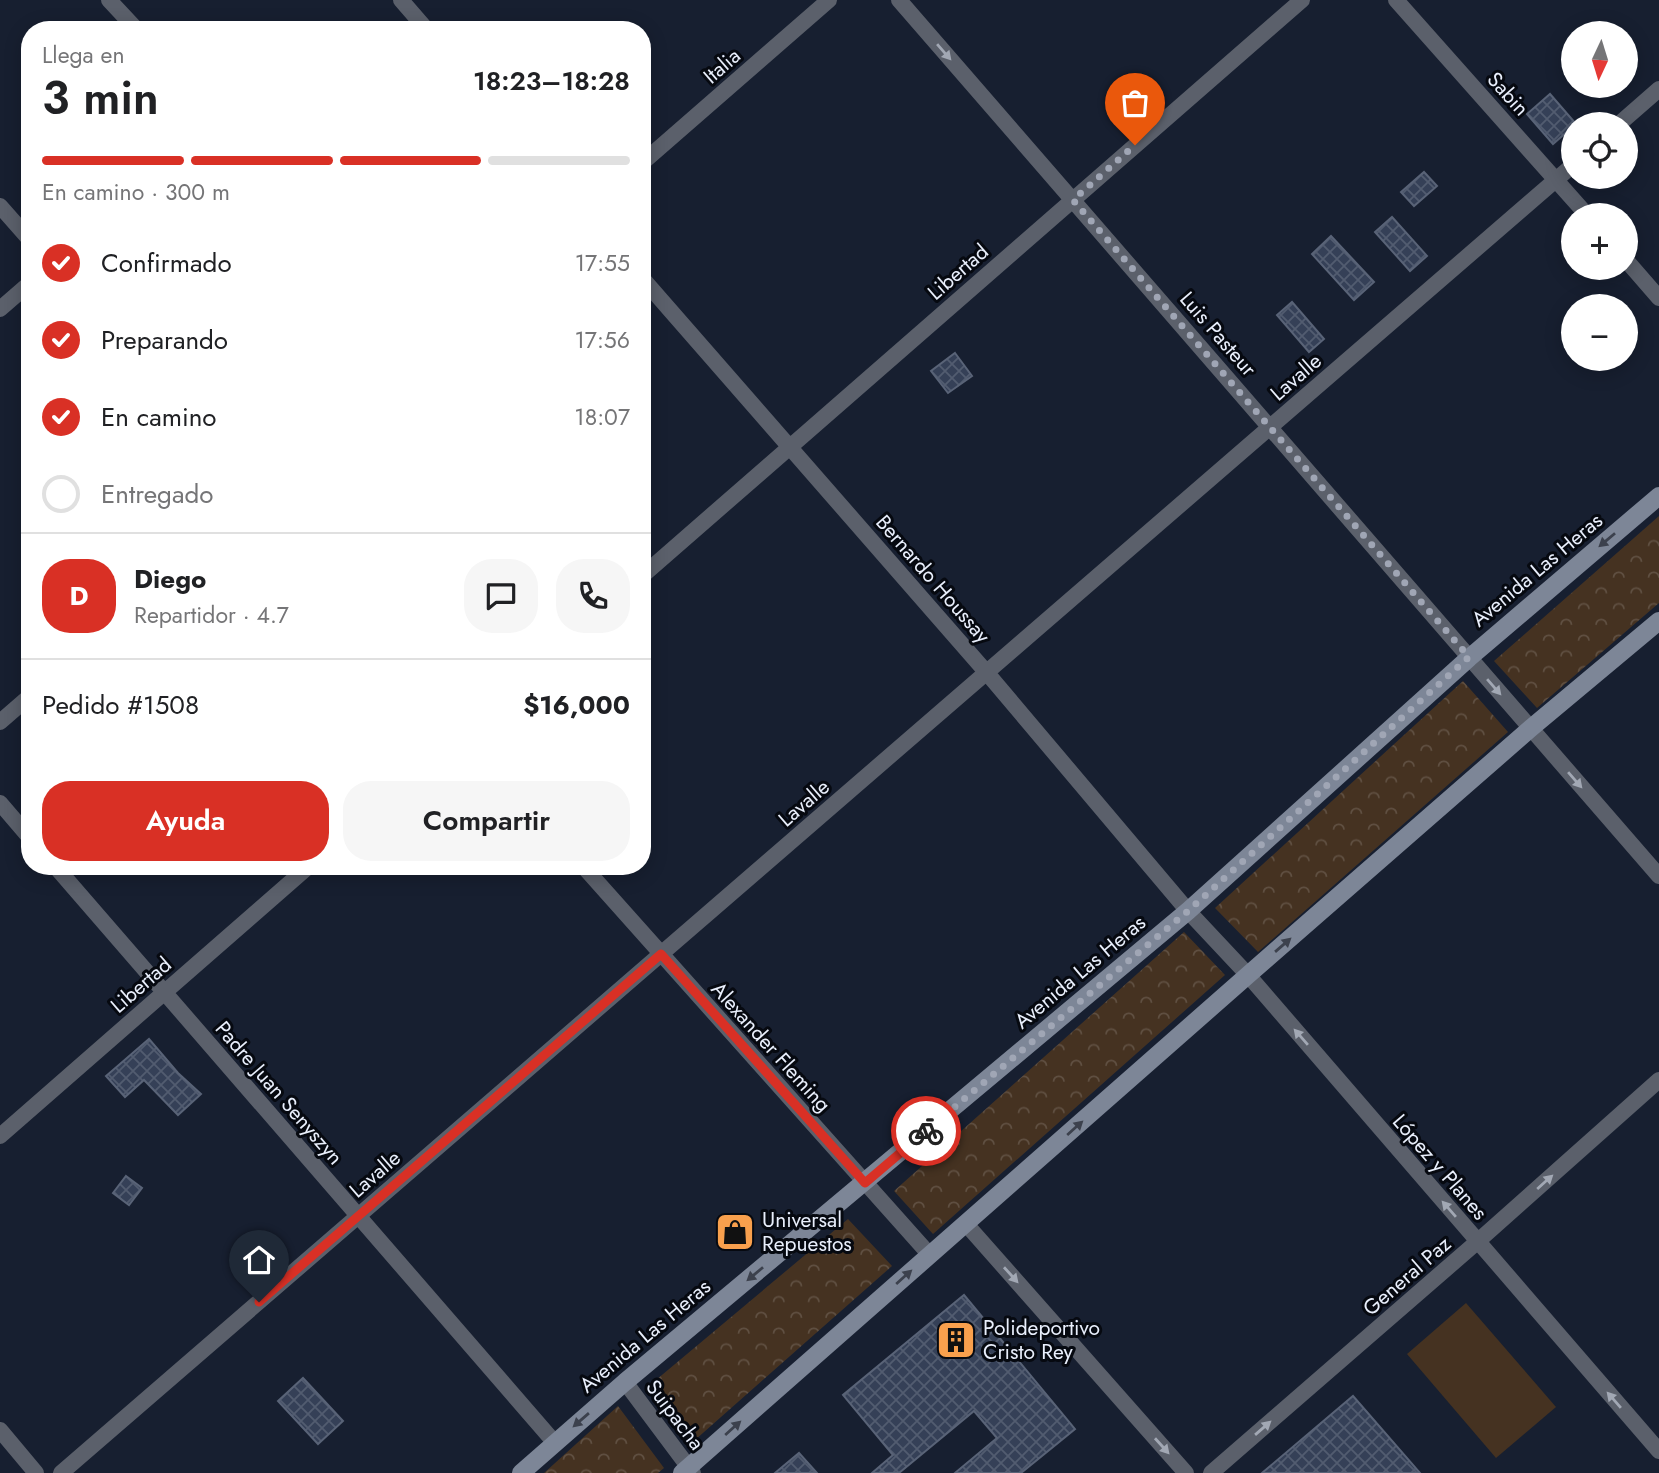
<!DOCTYPE html>
<html lang="es">
<head>
<meta charset="utf-8">
<style>
	body { margin:0; font-family:Jost,sans-serif; background:#f6f6f6; color:#202124; height:100vh; display:flex; flex-direction:column; font-size:26px; white-space:nowrap }
	* { box-sizing:border-box; margin:0 }
	p { font-size:23px; color:#757577 }
	.icon { flex:none; width:38px; height:38px; fill:none; stroke:currentColor; stroke-width:2; stroke-linecap:round; stroke-linejoin:round }
	.map { position:relative; flex:1; overflow:hidden }
	.details { position:absolute; left:21px; top:21px; width:630px; height:854px; display:flex; flex-direction:column; background:#fff; border-radius:28px; box-shadow:0 4px 18px #0003 }
	.details>* { flex:none }
	.needle { width:46px; rotate:184deg }
	.tools { position:absolute; left:1561px; top:21px; display:grid; gap:14px }
	.tools a { display:grid; place-items:center; width:77px; height:77px; border-radius:50%; background:#fff; box-shadow:0 4px 18px #0003; font-size:35px }
	.pin { position:absolute; display:grid; place-items:center; width:60px; height:60px; color:#fff; margin:-72px -30px; border-radius:50% 50% 50% 0; rotate:-45deg; box-shadow:0 0 7px #0007 }
	.pin .icon { rotate:45deg }
	.courier { position:absolute; display:grid; place-items:center; width:70px; height:70px; margin:-35px; border:5px solid #d93025; border-radius:50%; background:#fff; color:#222; box-shadow:0 2px 9px #0007 }
	.overview em { font-style:normal; font-weight:600 }
	.overview div { display:flex; flex-direction:column-reverse }
	.overview { display:flex; align-items:center; justify-content:space-between; height:119px; padding:0 21px }
	h1 { font-size:46px; font-weight:600; line-height:52px }
	.bar { display:grid; grid-template-columns:repeat(4,1fr); gap:10px 7px; align-content:center; height:84px; padding:0 21px }
	.bar i { height:9px; border-radius:5px; background:#e0e0e0 }
	.bar .current { background:#d93025 }
	.bar p { grid-column:span 4 }
	.line { display:flex; align-items:center; gap:18px; padding:0 21px; border-top:2px solid #e0e0e0 }
	.line div { flex:1 }
	.round { display:grid; place-items:center; flex:none; width:74px; height:74px; border-radius:28px; background:#f6f6f6 }
	ol { padding:0 21px; list-style:none }
	li { display:flex; align-items:center; gap:21px; height:77px }
	li p { margin-inline-start:auto }
	li .icon { padding:7px; border-radius:50%; background:#d93025; color:#fff; stroke-width:4 }
	li:last-child { color:#757577 }
	li i { width:38px; height:38px; border:4px solid #e0e0e0; border-radius:50% }
	.button { display:flex; gap:14px; margin-top:auto; padding:14px 21px }
	.button a { flex:1; height:80px; border-radius:28px; background:#d93025; color:#fff; font-size:28px; font-weight:600; line-height:80px; text-align:center }
	.button a+a { background:#f6f6f6; color:#202124 }
	.map>svg:first-child { display:block }
	.green { fill:#453221 }
	.park { fill:url(#park-crowns) }
	.building { fill:url(#building-cross-hatch); stroke:#596377; stroke-width:2 }
	.lines { fill:none; stroke-linecap:round; stroke-linejoin:round }
	.street { stroke:#5b606b; stroke-width:16 }
	.secondary { stroke:#7d8697; stroke-width:18 }
	.oneway { fill:#a2a8b4 }
	.oneway2 { fill:#3c414d }
	.done { stroke:#a0a6b5; stroke-width:7; stroke-dasharray:0 12.6 }
	.route { stroke:#d93025; stroke-width:9 }
	.labels { text-anchor:middle; stroke-width:6; stroke-linejoin:round; paint-order:stroke }
	.street-label { font-size:21px; fill:#e9effc; stroke:#060910 }
	.poi-label { font-size:21px; fill:#e9effc; stroke:#060910; text-anchor:start }
</style>
</head>
<body>
<div class="map">
<svg width="1659" height="1473" viewBox="0 0 1659 1473">
	<defs>
		<pattern id="park-crowns" width="20" height="18" patternUnits="userSpaceOnUse" patternTransform="scale(1.75)"><rect width="20" height="18" fill="#453221"/><path d="M2 6a3 3 0 1 1 6 0M12 15a3 3 0 1 1 6 0" fill="none" stroke="#605042"/></pattern>
		<pattern id="building-cross-hatch" width="8" height="8" patternUnits="userSpaceOnUse" patternTransform="scale(1.75)"><rect width="8" height="8" fill="#354057"/><path d="M0 0l8 8M0 8l8-8" fill="none" stroke="#525c70"/></pattern>
	</defs>
	<rect width="100%" height="100%" fill="#171f30"/>
	<!-- green -->
	<path class="green" d="M1466,1303L1556,1407L1496,1458L1407,1354Z"/>
	<!-- park -->
	<path class="park" d="M1659,516V603L1537,708L1494,661Z
		M1463,681L1508,732L1258,952L1215,908Z
		M1184,932L1225,975L933,1234L894,1191Z
		M848,1219L892,1266L695,1440L650,1385Z
		M618,1406L664,1468L658,1473H544Z"/>
	<!-- building -->
	<path class="building" d="M1550,94L1576,124L1553,144L1527,114Z
		M1424,172L1437,186L1414,206L1401,192Z
		M1392,217L1427,256L1410,271L1375,232Z
		M1331,236L1374,282L1354,300L1312,254Z
		M1292,302L1324,339L1309,352L1277,315Z
		M955,353L972,376L948,393L931,371Z
		M149,1039L178,1073L201,1094L178,1115L144,1080L125,1097L106,1076Z
		M126,1176L142,1188L129,1205L113,1193Z
		M964,1295L1075,1429L1021,1473H955L997,1438L974,1411L899,1473H872L893,1455L843,1395Z
		M303,1378L343,1421L318,1444L278,1401Z
		M1353,1396L1420,1473H1262Z
		M799,1453L817,1473H775Z"/>
	<g class="lines">
		<!-- street -->
		<path class="street" d="M109,0L137,30
			M401,0L427,30
			M899,0L1659,876
			M1396,0L1587,215
			M1619,124L1659,89
			M642,163L829,0
			M0,206L30,240
			M1626,260L1659,298
			M642,278L987,673L1188,911L1248,975L1659,1451
			M0,309L30,283
			M642,576L1302,0
			M0,722L30,696
			M0,803L30,838
			M55,866L555,1443
			M583,866L929,1254
			M0,1136L309,866
			M966,1224L1186,1473
			M625,1382L693,1473
			M0,1430L36,1473
			M61,1473L1573,165
			M1211,1473L1477,1242L1659,1080"/>
		<!-- secondary -->
		<path class="secondary" d="M521,1473L625,1382L1188,911L1469,658L1659,496
			M682,1473L1248,975L1531,728L1659,621"/>
	</g>
	<!-- one-way arrows -->
	<defs><path id="oneway-solid" d="M-6-.8H1V-3.2L6.5 0L1 3.2V.8H-6Z" transform="scale(1.75)"/></defs>
	<g class="oneway">
		<use href="#oneway-solid" transform="translate(944 52) rotate(49)"/>
		<use href="#oneway-solid" transform="translate(1494 687) rotate(49)"/>
		<use href="#oneway-solid" transform="translate(1575 780) rotate(49)"/>
		<use href="#oneway-solid" transform="translate(1301 1037) rotate(-131)"/>
		<use href="#oneway-solid" transform="translate(1545 1182) rotate(-42)"/>
		<use href="#oneway-solid" transform="translate(1449 1209) rotate(-131)"/>
		<use href="#oneway-solid" transform="translate(1011 1275) rotate(48)"/>
		<use href="#oneway-solid" transform="translate(1614 1400) rotate(-131)"/>
		<use href="#oneway-solid" transform="translate(1263 1428) rotate(-41)"/>
		<use href="#oneway-solid" transform="translate(1162 1446) rotate(48)"/>
	</g>
	<g class="oneway2">
		<use href="#oneway-solid" transform="translate(1607 540) rotate(140)"/>
		<use href="#oneway-solid" transform="translate(1283 945) rotate(-41)"/>
		<use href="#oneway-solid" transform="translate(1075 1128) rotate(-42)"/>
		<use href="#oneway-solid" transform="translate(755 1274) rotate(140)"/>
		<use href="#oneway-solid" transform="translate(904 1277) rotate(-42)"/>
		<use href="#oneway-solid" transform="translate(581 1420) rotate(139)"/>
		<use href="#oneway-solid" transform="translate(733 1428) rotate(-42)"/>
	</g>
	<g class="lines">
		<!-- done -->
		<path class="done" d="M926,1131L1188,911L1469,657L1073,200L1135,145"/>
		<!-- route -->
		<path class="route" d="M259,1302L661,954L865,1183L926,1131"/>
	</g>
	<!-- icons -->
	<defs>
		<g id="shop-square" transform="scale(2.0125)"><rect x="-9" y="-9" width="18" height="18" rx="4" fill="#f9a04d" stroke="#060910"/><path d="M-5-2.5h2.3a2.7 3.5 0 0 1 5.4 0H5L5.5 6h-11ZM-1.5-2.5h3a1.5 2.3 0 0 0-3 0Z" fill="#111"/></g>
		<g id="building-square" transform="scale(2.0125)"><rect x="-9" y="-9" width="18" height="18" rx="4" fill="#f9a04d" stroke="#060910"/><path d="M-4-6H4V6H1V3H-1V6H-4ZM-2.5-4.3h1.7v1.8h-1.7ZM.8-4.3h1.7v1.8H.8ZM-2.5-1h1.7V.8h-1.7ZM.8-1h1.7V.8H.8Z" fill="#111"/></g>
	</defs>
	<g fill-rule="evenodd">
		<use href="#shop-square" x="735" y="1232"/>
		<use href="#building-square" x="956" y="1340"/>
	</g>
	<g class="labels">
		<!-- street labels -->
		<g class="street-label">
			<text transform="translate(722 66) rotate(-41)" y="7">Italia</text>
			<text transform="translate(1508 94) rotate(48)" y="7">Sabin</text>
			<text transform="translate(958 272) rotate(-41)" y="7">Libertad</text>
			<text transform="translate(1218 334) rotate(49)" y="7">Luis Pasteur</text>
			<text transform="translate(1296 377) rotate(-41)" y="7">Lavalle</text>
			<text transform="translate(1537 570) rotate(-40)" y="7">Avenida Las Heras</text>
			<text transform="translate(933 579) rotate(49)" y="7">Bernardo Houssay</text>
			<text transform="translate(804 803) rotate(-41)" y="7">Lavalle</text>
			<text transform="translate(1080 972) rotate(-40)" y="7">Avenida Las Heras</text>
			<text transform="translate(141 985) rotate(-41)" y="7">Libertad</text>
			<text transform="translate(771 1047) rotate(48)" y="7">Alexander Fleming</text>
			<text transform="translate(279 1093) rotate(49)" y="7">Padre Juan Senyszyn</text>
			<text transform="translate(1440 1167) rotate(49)" y="7">López y Planes</text>
			<text transform="translate(375 1174) rotate(-41)" y="7">Lavalle</text>
			<text transform="translate(1407 1276) rotate(-41)" y="7">General Paz</text>
			<text transform="translate(645 1336) rotate(-40)" y="7">Avenida Las Heras</text>
			<text transform="translate(675 1415) rotate(53)" y="7">Suipacha</text>
		</g>
		<!-- poi labels -->
		<g class="poi-label">
			<text x="762" y="1227">Universal<tspan x="762" dy="24">Repuestos</tspan></text>
			<text x="983" y="1335">Polideportivo<tspan x="983" dy="24">Cristo Rey</tspan></text>
		</g>
	</g>
</svg>
<div class="tools">
<a><svg class="needle" viewBox="-14 -14 28 28"><path d="M0-13l5 13h-10z" fill="#e53935"/><path d="M0 13l5-13h-10z" fill="#757577"/></svg></a>
<a><svg class="icon" aria-label="locate" viewBox="0 0 24 24"><circle cx="12" cy="12" r="6"/><path d="M12 2v4M12 18v4M2 12h4M18 12h4"/></svg></a>
<a>+</a>
<a>−</a>
</div>
<div class="pin" style="left:1135px;top:145px;background:#ea580c"><svg class="icon" aria-label="bag" viewBox="0 0 24 24"><path d="M5 8h14l-1 12H6zM9 8a3 3 0 0 1 6 0"/></svg></div>
<div class="pin" style="left:259px;top:1302px;background:#1f2937"><svg class="icon" aria-label="home" viewBox="0 0 24 24"><path d="M3 11l9-7 9 7M6 9v11h12V9"/></svg></div>
<div class="courier" style="left:926px;top:1131px"><svg class="icon" aria-label="bike" viewBox="0 0 24 24"><circle cx="6" cy="16" r="4"/><circle cx="18" cy="16" r="4"/><path d="M6 16l4-8h5l3 8M10 8l3 8H6M13 5h3"/></svg></div>
<section class="details">
<div class="overview"><div><h1>3 min</h1><p>Llega en</p></div><em>18:23–18:28</em></div>
<div class="bar"><i class="current"></i><i class="current"></i><i class="current"></i><i></i><p>En camino · 300 m</p></div>
<ol>
<li><svg class="icon" aria-label="check" viewBox="0 0 24 24"><path d="M5 12l5 5 9-10"/></svg>Confirmado<p>17:55</p></li>
<li><svg class="icon" aria-label="check" viewBox="0 0 24 24"><path d="M5 12l5 5 9-10"/></svg>Preparando<p>17:56</p></li>
<li><svg class="icon" aria-label="check" viewBox="0 0 24 24"><path d="M5 12l5 5 9-10"/></svg>En camino<p>18:07</p></li>
<li><i></i>Entregado</li>
</ol>
<div class="line" style="height:126px"><b class="round" style="background:#d93025;color:#fff">D</b><div><b>Diego</b><p>Repartidor · 4.7</p></div><a class="round"><svg class="icon" aria-label="chat" viewBox="0 0 24 24"><path d="M4 5h16v11H9l-5 4z"/></svg></a><a class="round"><svg class="icon" aria-label="phone" viewBox="0 0 24 24"><path d="M5 4h4l2 5-3 2q2 4 5 5l2-3 5 2v4C11 20 4 13 5 4z"/></svg></a></div>
<div class="line" style="height:91px"><div>Pedido #1508</div><b>$16,000</b></div>
<div class="button"><a>Ayuda</a><a>Compartir</a></div>
</section>
</div>
</body>
</html>
